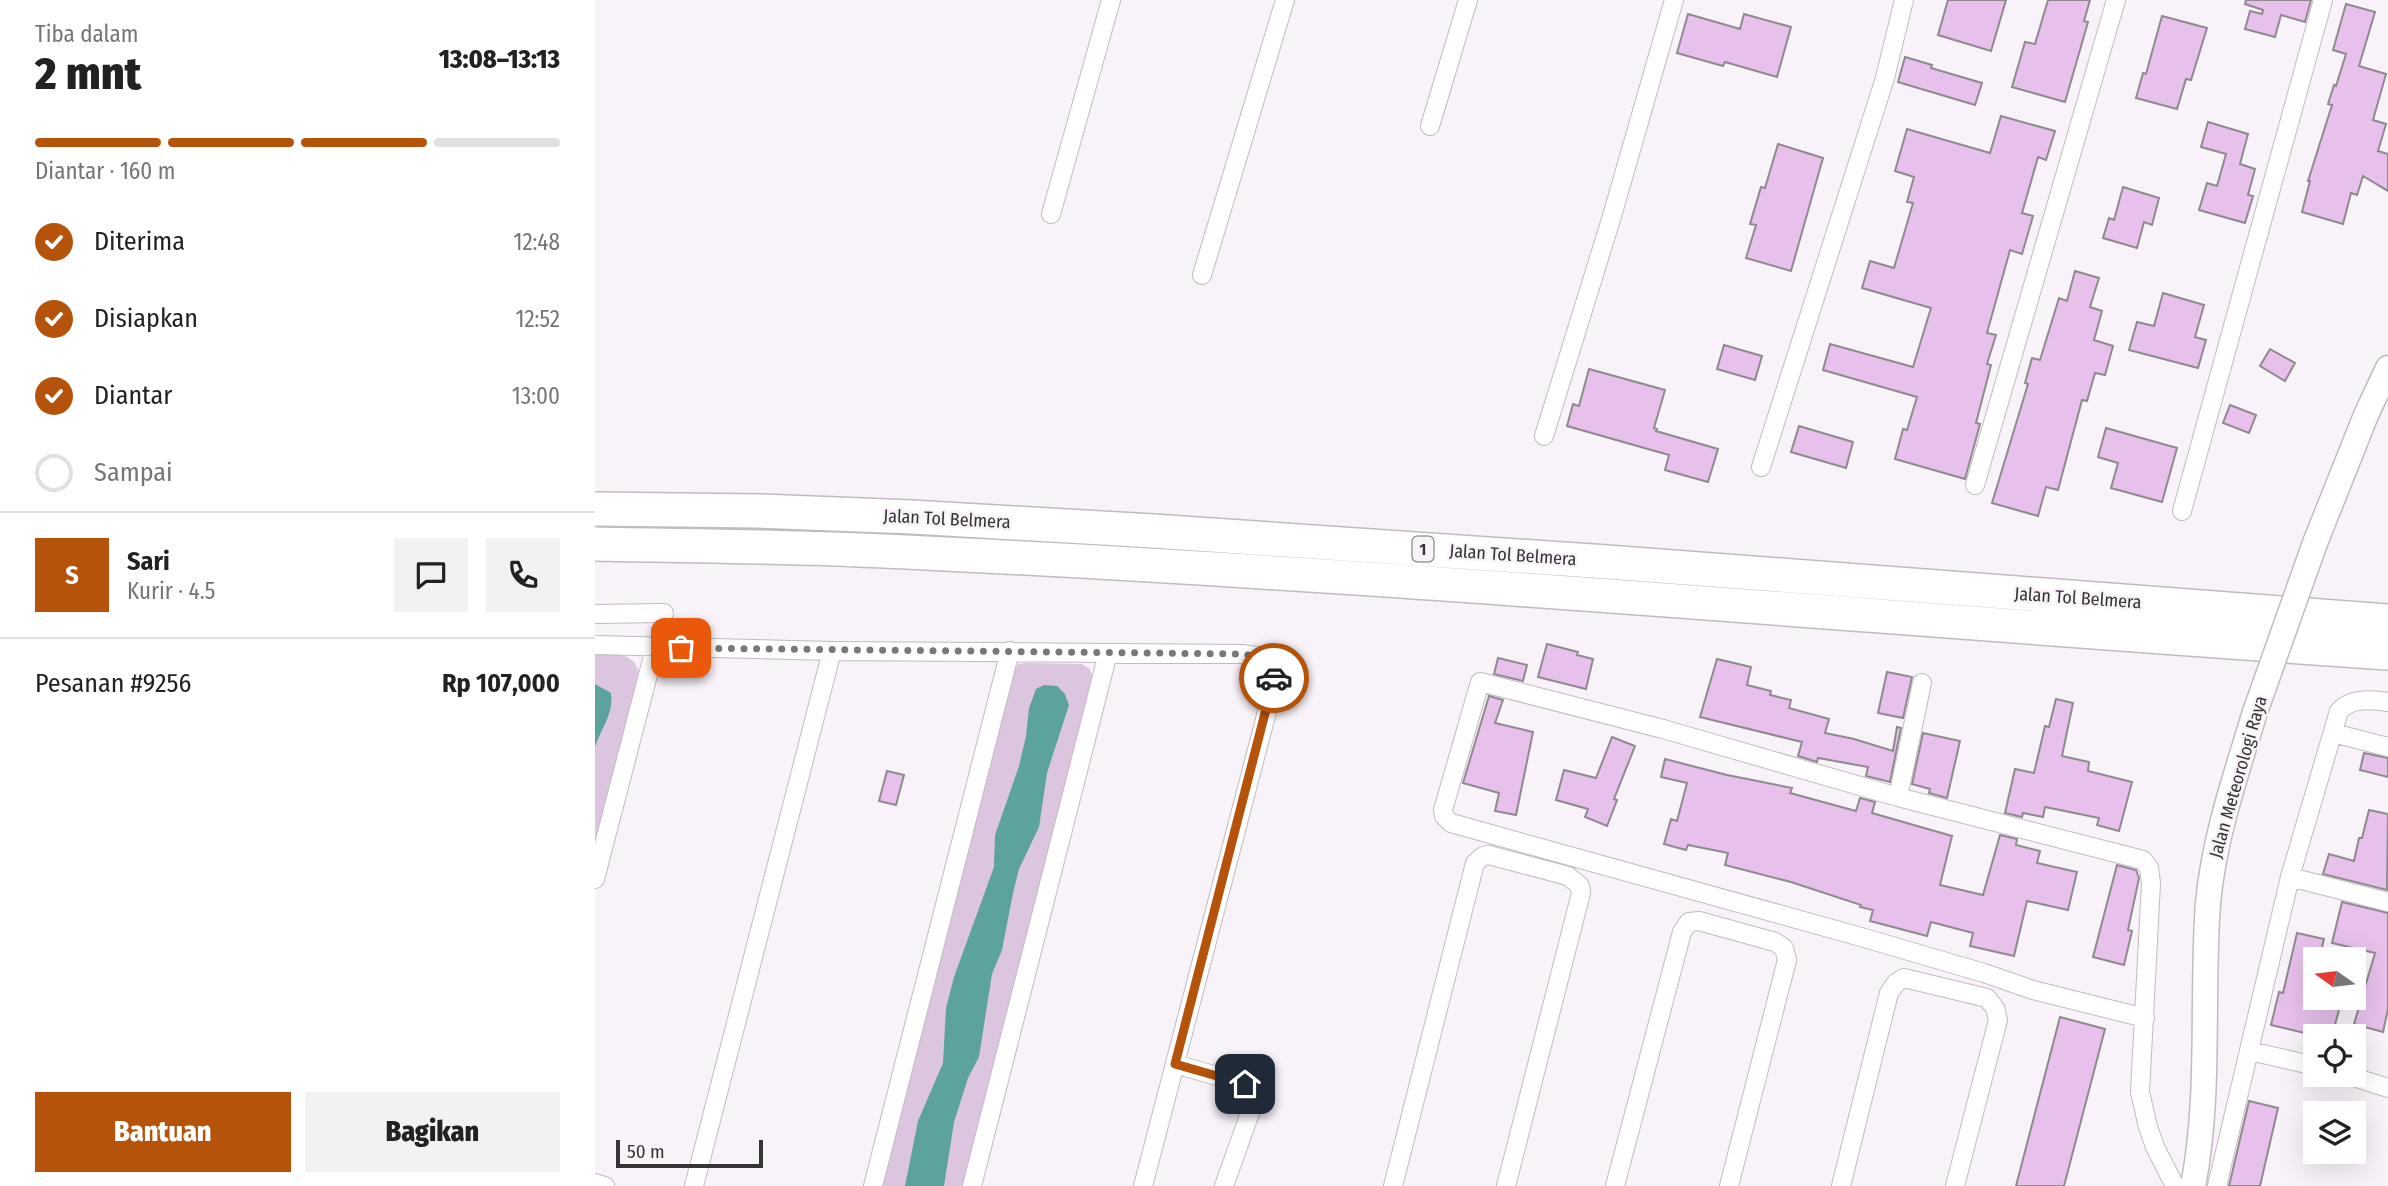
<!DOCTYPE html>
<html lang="id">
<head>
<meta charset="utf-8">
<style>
	body { margin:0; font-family:"Fira Sans Condensed",sans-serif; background:#f2f2f2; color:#222; height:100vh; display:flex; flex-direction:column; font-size:26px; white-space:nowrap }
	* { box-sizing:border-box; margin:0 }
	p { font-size:23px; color:#767676 }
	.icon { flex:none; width:38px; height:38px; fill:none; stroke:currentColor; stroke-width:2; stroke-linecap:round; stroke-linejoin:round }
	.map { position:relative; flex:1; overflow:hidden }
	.details { display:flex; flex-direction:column; background:#fff; width:595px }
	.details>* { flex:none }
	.needle { width:46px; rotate:284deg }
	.controls { position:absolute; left:1708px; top:947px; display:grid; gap:14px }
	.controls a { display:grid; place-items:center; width:63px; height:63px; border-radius:0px; background:#fff; box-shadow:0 7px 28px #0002; font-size:35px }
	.scale { position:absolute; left:21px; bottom:18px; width:147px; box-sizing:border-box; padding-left:7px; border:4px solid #363436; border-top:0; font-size:19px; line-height:24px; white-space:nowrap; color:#363436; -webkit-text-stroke:5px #f8f2f9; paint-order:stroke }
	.pin { position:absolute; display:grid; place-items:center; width:60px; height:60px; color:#fff; margin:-30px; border-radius:14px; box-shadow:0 4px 10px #0006 }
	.courier { position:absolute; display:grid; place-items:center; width:70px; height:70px; margin:-35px; border:5px solid #b45309; border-radius:50%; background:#fff; color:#222; box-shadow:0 2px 9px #0007 }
	.overview em { font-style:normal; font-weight:800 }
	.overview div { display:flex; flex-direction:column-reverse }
	.overview { display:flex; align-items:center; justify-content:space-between; height:119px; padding:0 35px }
	h1 { font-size:46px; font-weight:800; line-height:52px }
	.bar { display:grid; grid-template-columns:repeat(4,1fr); gap:10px 7px; align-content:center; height:84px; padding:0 35px }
	.bar i { height:9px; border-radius:5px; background:#e0e0e0 }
	.bar .selected { background:#b45309 }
	.bar p { grid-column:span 4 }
	.line { display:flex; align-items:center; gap:18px; padding:0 35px; border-top:2px solid #e0e0e0 }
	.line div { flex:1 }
	.round { display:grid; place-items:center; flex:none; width:74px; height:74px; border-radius:0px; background:#f2f2f2 }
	ol { padding:0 35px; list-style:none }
	li { display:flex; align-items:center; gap:21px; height:77px }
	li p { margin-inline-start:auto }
	li .icon { padding:7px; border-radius:50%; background:#b45309; color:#fff; stroke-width:4 }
	li:last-child { color:#767676 }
	li i { width:38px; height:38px; border:4px solid #e0e0e0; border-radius:50% }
	.primary-button { display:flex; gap:14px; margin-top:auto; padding:14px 35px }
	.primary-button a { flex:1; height:80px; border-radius:0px; background:#b45309; color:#fff; font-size:28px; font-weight:800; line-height:80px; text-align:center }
	.primary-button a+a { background:#f2f2f2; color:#222 }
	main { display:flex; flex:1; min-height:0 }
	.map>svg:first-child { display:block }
	.green { fill:#dcc5df }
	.water { fill:#5da39d }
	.building { fill:#e7c0eb; stroke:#8f8a8f; stroke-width:2 }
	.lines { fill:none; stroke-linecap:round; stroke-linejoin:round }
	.minor-casing { stroke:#c1bbc1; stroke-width:20 }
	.secondary-casing { stroke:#c1bbc1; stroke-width:27 }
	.motorway-casing { stroke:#c1bbc1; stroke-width:36 }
	.minor { stroke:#fff; stroke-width:18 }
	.secondary { stroke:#fff; stroke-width:24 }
	.motorway { stroke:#fff; stroke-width:33 }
	.secondary-bridge-casing { stroke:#c1bbc1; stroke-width:27; stroke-linecap:butt }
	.secondary-bridge { stroke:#fff; stroke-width:24 }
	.done { stroke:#7a767a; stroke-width:7; stroke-dasharray:0 12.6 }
	.route { stroke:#b45309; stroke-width:9 }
	.labels { text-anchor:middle; stroke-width:5; stroke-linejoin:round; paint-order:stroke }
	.shield { fill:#f8f2f9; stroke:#706d70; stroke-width:2 }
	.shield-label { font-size:16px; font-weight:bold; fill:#363436 }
	.street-label { font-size:18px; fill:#363436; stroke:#f8f2f9 }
</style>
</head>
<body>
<main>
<section class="details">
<div class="overview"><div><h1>2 mnt</h1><p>Tiba dalam</p></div><em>13:08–13:13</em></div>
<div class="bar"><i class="selected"></i><i class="selected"></i><i class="selected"></i><i></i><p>Diantar · 160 m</p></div>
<ol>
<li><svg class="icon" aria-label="check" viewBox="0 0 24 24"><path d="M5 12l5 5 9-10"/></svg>Diterima<p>12:48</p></li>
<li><svg class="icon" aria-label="check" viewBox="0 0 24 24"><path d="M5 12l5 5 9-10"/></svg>Disiapkan<p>12:52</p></li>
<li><svg class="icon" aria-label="check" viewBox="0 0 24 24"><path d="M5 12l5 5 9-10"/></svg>Diantar<p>13:00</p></li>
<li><i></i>Sampai</li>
</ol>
<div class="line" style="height:126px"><b class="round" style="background:#b45309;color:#fff">S</b><div><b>Sari</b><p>Kurir · 4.5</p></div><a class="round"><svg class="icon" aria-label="chat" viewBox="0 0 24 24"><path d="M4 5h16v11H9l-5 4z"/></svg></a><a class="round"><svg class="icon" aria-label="phone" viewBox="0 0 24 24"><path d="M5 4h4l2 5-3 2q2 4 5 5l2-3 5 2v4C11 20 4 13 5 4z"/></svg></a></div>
<div class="line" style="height:91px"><div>Pesanan #9256</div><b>Rp 107,000</b></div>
<div class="primary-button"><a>Bantuan</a><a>Bagikan</a></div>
</section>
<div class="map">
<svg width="1793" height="1186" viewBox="0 0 1793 1186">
	<rect width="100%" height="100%" fill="#f8f2f9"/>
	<!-- green -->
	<path class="green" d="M0,654C20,655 35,650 44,671L0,843Z
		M432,663L487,664L495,669L498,679L368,1186H286L420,670L423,664Z"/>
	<!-- water -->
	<path class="water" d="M0,684L16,693C19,714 6,728 0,747Z
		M449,685L462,686L470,694L474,705L452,773L444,827L424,869L418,893L407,950L397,974L384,1057L373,1078L359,1122L349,1186H310L323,1121L348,1063L351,1008L359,977L399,867L400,835L424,766L431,736L434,708L441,689Z"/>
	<!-- building -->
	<path class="building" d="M1353,0H1411L1396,51L1343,35Z
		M1453,0H1495L1489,21L1493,22L1470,102L1417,87L1430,42L1440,44Z
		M1651,0H1716L1710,22L1686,15L1680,37L1650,29L1655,11L1667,14L1668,10L1650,4Z
		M1751,4L1780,12L1764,66L1791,74L1778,120L1791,124L1783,151L1793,154V191L1768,176L1762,195L1756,193L1748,224L1707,212L1715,181H1713L1737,105L1733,104L1739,85L1741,86L1751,54L1738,50Z
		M1093,14L1145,29L1149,14L1196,27L1182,77L1130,62L1128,66L1082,53Z
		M1567,16L1612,28L1596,80L1591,79L1582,109L1541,98L1548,73L1551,74Z
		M1310,57L1337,65L1336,68L1387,83L1380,105L1303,82Z
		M1406,116L1460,131L1451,160L1443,157L1427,213L1438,216L1427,254L1415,250L1392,333L1401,335L1392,364L1396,365L1381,423L1385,424L1370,479L1300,459L1308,429L1312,430L1322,397L1228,370L1235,344L1318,367L1336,308L1267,288L1275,261L1299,268L1318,203L1312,202L1319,177L1300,171L1312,129L1395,153Z
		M1613,122L1653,134L1645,164L1660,169L1653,195L1658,196L1650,223L1604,210L1612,183L1622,186L1631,154L1606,147Z
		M1183,144L1228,158L1196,271L1151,258L1161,225L1155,224L1166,187L1170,188Z
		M1528,187L1564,198L1557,225L1549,222L1542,248L1508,238L1514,218L1519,220Z
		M1480,271L1504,278L1495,307L1507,311L1499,340L1518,346L1510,375L1500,373L1492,401L1487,400L1463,490L1451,487L1443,516L1397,503L1433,384L1430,383L1437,358L1445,360L1464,298L1472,301Z
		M1568,293L1609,305L1600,337L1611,340L1603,368L1534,350L1542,322L1559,326Z
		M1129,345L1167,356L1160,380L1122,369Z
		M1675,349L1700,363L1690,381L1665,366Z
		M994,369L1070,390L1059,428L1062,429L1061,431L1123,449L1113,482L1070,470L1074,455L972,426L978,404L984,406Z
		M1635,405L1661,415L1654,433L1628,423Z
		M1204,426L1258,442L1251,468L1196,452Z
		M1511,428L1582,448L1567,502L1516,488L1523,463L1503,457Z
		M952,644L983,652L982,655L998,659L991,689L943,677Z
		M903,658L932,665L928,681L899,674Z
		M1122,659L1156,667L1152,685L1176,691L1175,695L1196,700L1194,708L1234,719L1230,733L1259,739L1298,751L1302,727L1306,728L1295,782L1271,776L1273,767L1223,758L1222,762L1203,756L1207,742L1105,717Z
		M1292,672L1317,677L1308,718L1283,713Z
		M894,696L908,700L900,723L938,732L921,815L900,811L904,793L868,783Z
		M1461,699L1478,703L1467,756L1494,762L1493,771L1537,782L1524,831L1502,825L1504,818L1450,807L1448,817L1428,813L1427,817L1410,813L1420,769L1439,773L1450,726L1454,727Z
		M1328,733L1365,741L1352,798L1334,793L1335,789L1317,784Z
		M1017,737L1040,746L1019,799L1022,800L1012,826L990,817L993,809L961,800L969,770L1001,778Z
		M1769,753L1793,758V777L1765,770Z
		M1070,759L1132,775L1197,788L1195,793L1261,811L1265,798L1280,802L1277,813L1357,836L1345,885L1388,895L1405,835L1422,839L1421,845L1445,851L1442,863L1482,872L1473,910L1432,901L1419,956L1375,946L1378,933L1336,922L1332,936L1275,921L1278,910L1265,907L1266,905L1196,882L1130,865L1133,853L1093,845L1091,850L1069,844L1076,819L1082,821L1092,783L1066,777Z
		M292,771L309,775L301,805L284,801Z
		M1774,810L1793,814L1792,890L1728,874L1734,854L1759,861L1764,838H1767Z
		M1522,865L1541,870L1544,878L1533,930L1537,931L1529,965L1498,957Z
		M1747,902L1793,913V1009L1788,1032L1759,1024L1780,953L1737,943Z
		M1702,933L1729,939L1724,959H1720V975L1715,999L1745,1006L1737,1036H1722L1676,1025L1684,992L1688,993Z
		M1465,1017L1510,1029L1469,1186H1421Z
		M1654,1101L1683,1108L1665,1186H1634Z"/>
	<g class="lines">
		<!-- minor casing -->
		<g class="minor-casing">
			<path id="minor" d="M835,126L873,0
				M456,214L516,0
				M607,275L690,0
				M949,436L1017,216L1079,0
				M1166,467L1290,78L1309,0
				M1380,485L1521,0
				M1587,511L1728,0
				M0,614L69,613
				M0,645L237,651L647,654L668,657L679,667L680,681L548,1186
				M1738,733L1793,747
				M1303,797L1327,683
				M1695,877L1793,902
				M0,879L60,648
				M1550,1018L1438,990L1389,973L1266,937L856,823L849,816L848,810L885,682L1068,729L1303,797L1548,860L1554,868L1556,883L1545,1092L1553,1127L1560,1147L1580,1186
				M1655,1051L1720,1066
				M580,1064L650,1084L657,1095L656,1110L629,1186
				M1749,1074L1793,1088
				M0,1183L10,1186
				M99,1186L237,651
				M278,1186L415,651
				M377,1186L513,653
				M798,1186L880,863L888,856L894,855L973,876L985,886L986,893L911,1186
				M1020,1186L1087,932L1094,922L1104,921L1180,942L1189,948L1192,960L1134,1186
				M1246,1186L1294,993L1301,983L1309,978L1392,998L1400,1008L1403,1020L1360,1186
				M1622,1186L1695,877L1744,711C1757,697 1776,700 1793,702"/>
		</g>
		<!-- secondary casing -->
		<g class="secondary-casing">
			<path id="secondary" d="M1720,543L1771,415L1793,368
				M1598,1186C1616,1094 1606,997 1613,903C1619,837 1641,775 1660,712"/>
		</g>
		<!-- motorway casing -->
		<g class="motorway-casing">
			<path id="motorway" d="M0,509L164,511L317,517L558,531L1012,562L1793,621
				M0,544C96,546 193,546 289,551C791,574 1292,619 1793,653"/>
		</g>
		<!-- minor -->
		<use href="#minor" class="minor"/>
		<!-- secondary -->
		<use href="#secondary" class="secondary"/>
		<!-- motorway -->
		<use href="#motorway" class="motorway"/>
		<!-- secondary-bridge casing -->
		<g class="secondary-bridge-casing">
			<path id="secondary-bridge" d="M1660,712L1720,543"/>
		</g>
		<!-- secondary-bridge -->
		<use href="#secondary-bridge" class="secondary-bridge"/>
	</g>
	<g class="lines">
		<!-- done -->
		<path class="done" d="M86,648L647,654L667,657L679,667V678"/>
		<!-- route -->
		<path class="route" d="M650,1084L580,1064L679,678"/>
	</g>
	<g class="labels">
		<!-- shield labels -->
		<rect class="shield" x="817.5" y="536.5" width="21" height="25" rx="5"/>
		<g class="shield-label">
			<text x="828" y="555">1</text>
		</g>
		<!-- street labels -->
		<g class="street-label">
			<text transform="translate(352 519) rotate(3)" y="6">Jalan Tol Belmera</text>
			<text transform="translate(918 555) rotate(4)" y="6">Jalan Tol Belmera</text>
			<text transform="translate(1483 598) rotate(4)" y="6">Jalan Tol Belmera</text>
			<text transform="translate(1643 777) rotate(-74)" y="6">Jalan Meteorologi Raya</text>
		</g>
	</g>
</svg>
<div class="controls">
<a><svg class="needle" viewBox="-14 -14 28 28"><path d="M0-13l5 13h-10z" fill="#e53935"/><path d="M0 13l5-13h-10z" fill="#767676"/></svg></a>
<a><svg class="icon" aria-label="locate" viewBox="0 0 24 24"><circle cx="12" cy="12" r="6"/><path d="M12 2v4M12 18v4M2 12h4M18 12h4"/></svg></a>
<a><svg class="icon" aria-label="layers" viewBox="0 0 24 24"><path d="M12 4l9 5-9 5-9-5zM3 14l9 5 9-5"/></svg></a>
</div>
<div class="scale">50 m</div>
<div class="pin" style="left:86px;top:648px;background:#ea580c"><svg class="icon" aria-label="bag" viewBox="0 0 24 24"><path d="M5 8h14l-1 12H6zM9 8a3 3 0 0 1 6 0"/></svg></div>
<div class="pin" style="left:650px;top:1084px;background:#1f2937"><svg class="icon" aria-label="home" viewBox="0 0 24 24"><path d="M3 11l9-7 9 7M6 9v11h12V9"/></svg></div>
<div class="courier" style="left:679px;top:678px"><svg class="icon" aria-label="car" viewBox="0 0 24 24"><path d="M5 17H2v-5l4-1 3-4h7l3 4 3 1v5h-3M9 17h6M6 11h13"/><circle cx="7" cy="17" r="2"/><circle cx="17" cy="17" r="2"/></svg></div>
</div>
</main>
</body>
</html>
